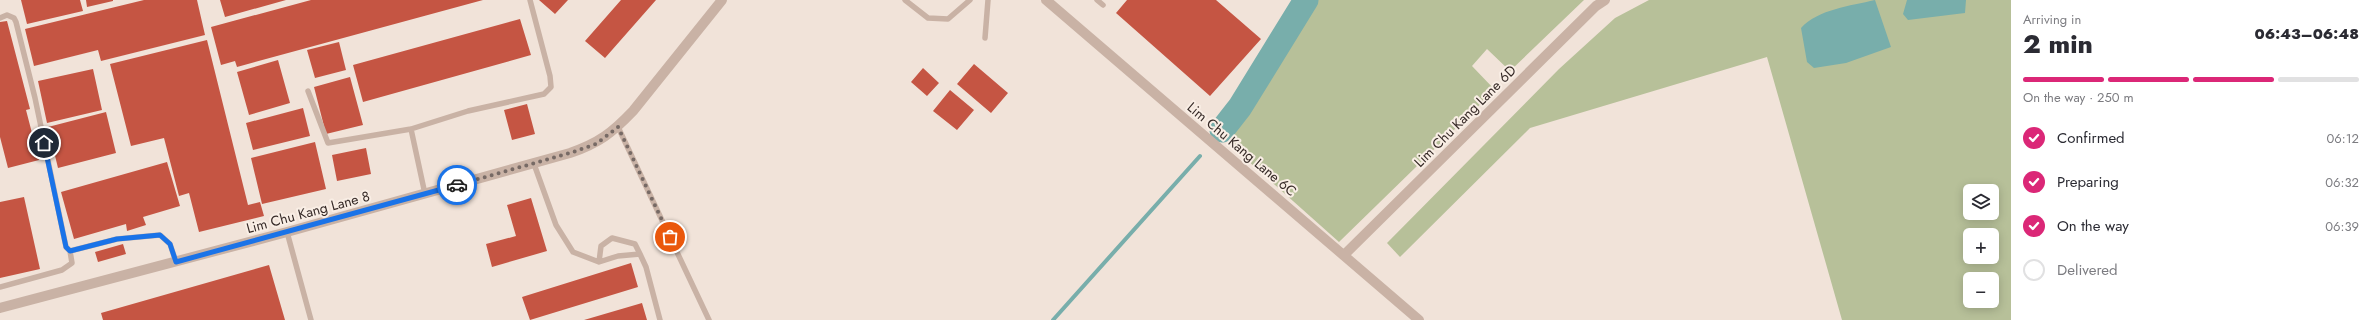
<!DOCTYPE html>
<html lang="en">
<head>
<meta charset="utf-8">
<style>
	body { margin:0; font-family:Jost,sans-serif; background:#f7f7f7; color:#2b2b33; height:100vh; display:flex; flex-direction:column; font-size:15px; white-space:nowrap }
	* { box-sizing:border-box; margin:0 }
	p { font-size:13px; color:#7c7c81 }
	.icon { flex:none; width:22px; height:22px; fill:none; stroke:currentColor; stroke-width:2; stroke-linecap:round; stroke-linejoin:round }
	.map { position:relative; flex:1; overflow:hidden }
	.details { display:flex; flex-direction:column; background:#fff; width:360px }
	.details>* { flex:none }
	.buttons { position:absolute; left:1963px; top:184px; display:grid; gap:8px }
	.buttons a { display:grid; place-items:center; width:36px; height:36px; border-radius:6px; background:#fff; box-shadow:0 2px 10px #0003; font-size:20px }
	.pin { position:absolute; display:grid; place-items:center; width:34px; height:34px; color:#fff; margin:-17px; border:2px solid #fff; border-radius:50%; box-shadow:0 1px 4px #0007 }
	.courier { position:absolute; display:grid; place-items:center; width:40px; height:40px; margin:-20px; border:3px solid #1a73e8; border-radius:50%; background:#fff; color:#222; box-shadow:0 1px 5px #0007 }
	.head em { font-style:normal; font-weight:800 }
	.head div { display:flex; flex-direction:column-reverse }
	.head { display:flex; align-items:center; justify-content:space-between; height:68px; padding:0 12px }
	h1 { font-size:26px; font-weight:800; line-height:30px }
	.bar { display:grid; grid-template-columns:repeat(4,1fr); gap:6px 4px; align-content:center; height:48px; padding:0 12px }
	.bar i { height:5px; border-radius:3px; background:#e1e1e2 }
	.bar .active { background:#db2777 }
	.bar p { grid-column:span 4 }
	ol { padding:0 12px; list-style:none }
	li { display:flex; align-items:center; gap:12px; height:44px }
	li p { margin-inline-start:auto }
	li .icon { padding:4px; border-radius:50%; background:#db2777; color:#fff; stroke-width:4 }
	li:last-child { color:#7c7c81 }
	li i { width:22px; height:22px; border:2px solid #e1e1e2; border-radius:50% }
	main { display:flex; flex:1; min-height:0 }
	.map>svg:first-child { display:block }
	.green { fill:#b7c099; fill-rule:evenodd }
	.water { fill:#78aeab }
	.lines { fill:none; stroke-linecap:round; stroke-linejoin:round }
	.stream { stroke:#78aeab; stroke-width:4 }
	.river { stroke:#78aeab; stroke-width:25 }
	.building { fill:#c55543 }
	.service { stroke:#c9b2a5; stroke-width:5.5 }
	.minor { stroke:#c9b2a5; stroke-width:10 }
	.done { stroke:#776a65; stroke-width:4; stroke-dasharray:0 7.2 }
	.route { stroke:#1a73e8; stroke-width:5 }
	.labels { text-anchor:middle; stroke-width:4; stroke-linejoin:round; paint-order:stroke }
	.street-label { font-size:14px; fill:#352926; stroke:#f9eee5 }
</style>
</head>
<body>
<main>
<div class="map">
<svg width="2011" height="320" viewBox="0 0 2011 320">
	<rect width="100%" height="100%" fill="#f1e3d9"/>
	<!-- green -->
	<path class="green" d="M1318,0H1584L1510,71L1487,49L1472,66L1495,90L1339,242L1228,143Z
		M1649,0H2011V320H1842L1767,57L1530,128L1400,257L1387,243L1559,69L1615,18ZM1970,191H1992V213H1970ZM1970,235H1992V257H1970ZM1970,279H1992V301H1970Z"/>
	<!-- water -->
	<path class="water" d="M1875,0L1891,47L1846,63L1814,68L1807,62L1801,28C1819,9 1850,6 1875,0Z
		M1907,0H1966L1965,13L1908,20L1903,14Z"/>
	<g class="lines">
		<!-- stream -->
		<path class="stream" d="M1053,320L1200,156"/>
		<!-- river -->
		<path class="river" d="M1222,130L1240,107L1306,0"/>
	</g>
	<!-- building -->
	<path class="building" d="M21,0H80L83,11L27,24Z
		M86,0H113V1L87,7Z
		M144,0H197L205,35L101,61L98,50L34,66L25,29Z
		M220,0H286L225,17Z
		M311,0H483L237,67L235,61L221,65L211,27Z
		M539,0H568L555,14Z
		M621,0H656L605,58L585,41Z
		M1127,0H1216L1261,39L1210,96L1116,13Z
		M520,19L531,55L363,102L353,65Z
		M7,21L30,109L26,110L39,160L8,168L0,137V22Z
		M207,40L248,205L260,202L264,216L199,232L189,193L179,196L164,138L131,146L110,64Z
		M339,42L346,70L315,78L307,50Z
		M278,60L290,103L249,115L237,72Z
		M974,64L1008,93L991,113L957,84Z
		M923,68L939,83L927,96L911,82Z
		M93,69L102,110L47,123L38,81Z
		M350,77L363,125L326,134L314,87Z
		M950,90L974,110L957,130L933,111Z
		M527,104L535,134L512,140L504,110Z
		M303,108L310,136L253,150L246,123Z
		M106,112L116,153L58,168L48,127Z
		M315,142L326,189L262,204L251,158Z
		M366,148L371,174L337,181L332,155Z
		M167,162L180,206L143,217L146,225L127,231L126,224L74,239L61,192Z
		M24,197L40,269L0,278V202Z
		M531,198L547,251L492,267L486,244L516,236L507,205Z
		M123,244L126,254L98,262L95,252Z
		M631,263L638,287L530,320L522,297Z
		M269,265L285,320H103L101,313Z
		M642,303L647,320H584Z"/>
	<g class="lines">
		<!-- service -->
		<path class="service" d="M905,0L928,18L948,19L970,0
			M1097,0L1103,5
			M0,18L7,15L14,18L16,22L35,98L66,247L70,251L72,263L62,270L0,287
			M985,38L988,0
			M308,91L328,143L411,129L468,111L544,94L551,87L550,76L530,0
			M618,127L709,320
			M411,129L425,194
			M534,164L556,225L573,252L599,262L618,256L640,254L646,267L660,320
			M287,232L311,320
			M70,251L117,239L160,235L170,244L176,262
			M599,262L601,246L612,238L635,244L640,254"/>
		<!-- minor -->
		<path class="minor" d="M1046,0L1419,320
			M1345,254L1596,6L1605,0
			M0,308L287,232L570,153C599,143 612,133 633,111L722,0"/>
	</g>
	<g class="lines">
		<!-- done -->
		<path class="done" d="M457,185L570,153L596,144L618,127L670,237"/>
		<!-- route -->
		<path class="route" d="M44,143L66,247L70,251L117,239L160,235L170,244L176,262L457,185"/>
	</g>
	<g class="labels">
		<!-- street labels -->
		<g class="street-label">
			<text transform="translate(1465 116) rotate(-45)" y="5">Lim Chu Kang Lane 6D</text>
			<text transform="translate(1242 149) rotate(40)" y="5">Lim Chu Kang Lane 6C</text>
			<text transform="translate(308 212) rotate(-15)" y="5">Lim Chu Kang Lane 8</text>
		</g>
	</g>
</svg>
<div class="buttons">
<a><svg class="icon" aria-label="layers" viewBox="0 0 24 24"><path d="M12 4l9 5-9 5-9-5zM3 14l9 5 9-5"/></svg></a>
<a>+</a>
<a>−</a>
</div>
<div class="pin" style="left:670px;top:237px;background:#ea580c"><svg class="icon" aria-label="bag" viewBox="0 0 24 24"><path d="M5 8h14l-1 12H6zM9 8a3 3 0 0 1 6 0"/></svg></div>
<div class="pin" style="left:44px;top:143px;background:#1f2937"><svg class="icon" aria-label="home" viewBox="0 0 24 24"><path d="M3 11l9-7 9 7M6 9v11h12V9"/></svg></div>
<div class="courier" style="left:457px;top:185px"><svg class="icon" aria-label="car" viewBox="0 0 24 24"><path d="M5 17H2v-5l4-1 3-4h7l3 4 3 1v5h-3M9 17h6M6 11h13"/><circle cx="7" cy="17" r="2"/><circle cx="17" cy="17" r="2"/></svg></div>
</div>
<section class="details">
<div class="head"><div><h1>2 min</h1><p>Arriving in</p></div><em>06:43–06:48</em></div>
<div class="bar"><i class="active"></i><i class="active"></i><i class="active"></i><i></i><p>On the way · 250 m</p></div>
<ol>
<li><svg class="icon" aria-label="check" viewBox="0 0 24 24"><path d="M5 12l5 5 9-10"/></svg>Confirmed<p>06:12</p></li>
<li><svg class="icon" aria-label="check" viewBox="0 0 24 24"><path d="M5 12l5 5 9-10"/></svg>Preparing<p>06:32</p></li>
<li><svg class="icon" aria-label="check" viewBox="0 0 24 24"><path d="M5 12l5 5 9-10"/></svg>On the way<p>06:39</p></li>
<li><i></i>Delivered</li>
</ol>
</section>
</main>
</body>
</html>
